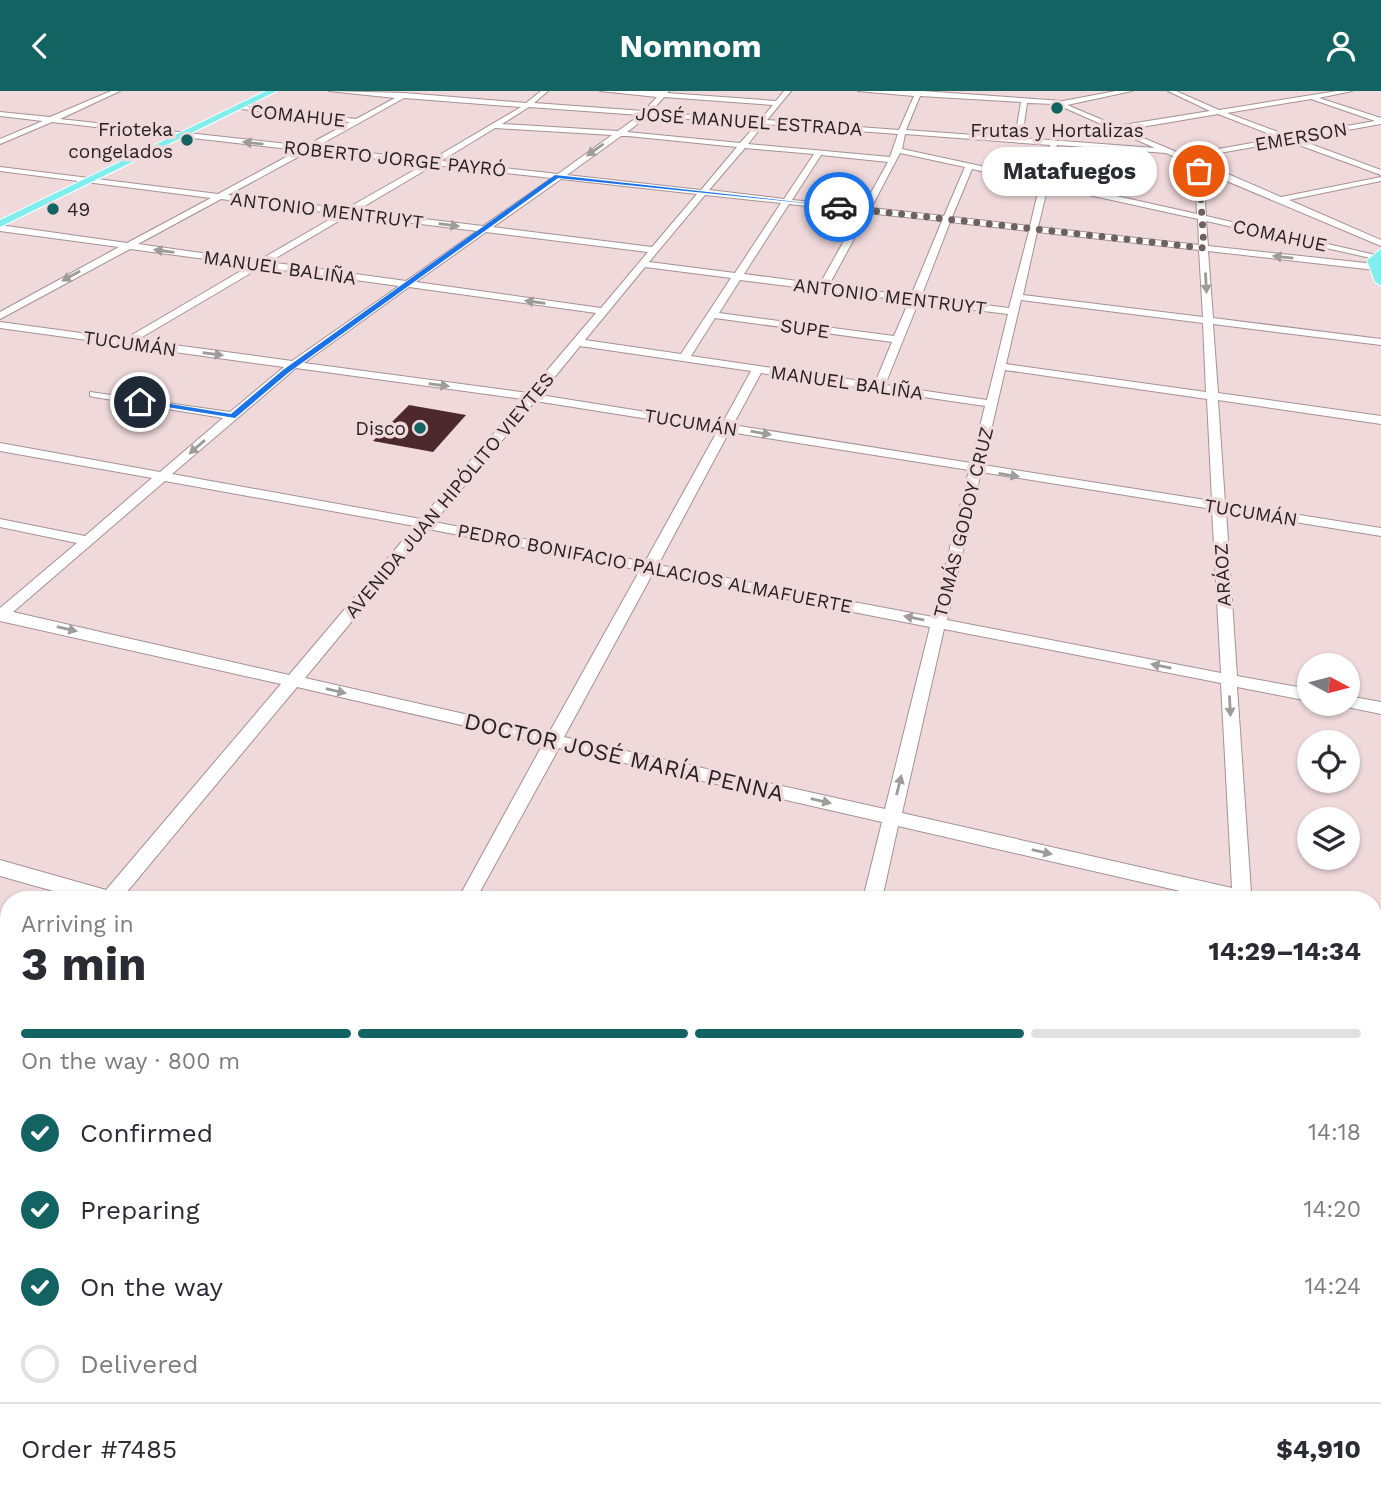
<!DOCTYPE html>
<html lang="en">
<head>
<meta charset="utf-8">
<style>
	body { margin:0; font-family:"Work Sans",sans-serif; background:#f2f2f3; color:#2b2b33; height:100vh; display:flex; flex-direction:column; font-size:26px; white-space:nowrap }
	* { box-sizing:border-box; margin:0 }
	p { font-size:23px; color:#7c7c81 }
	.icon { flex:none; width:38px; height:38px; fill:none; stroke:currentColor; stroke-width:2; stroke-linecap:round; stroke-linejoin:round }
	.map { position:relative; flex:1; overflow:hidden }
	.drawer { position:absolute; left:0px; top:800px; width:1382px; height:618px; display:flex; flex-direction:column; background:#fff; border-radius:28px 28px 0 0; box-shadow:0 2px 5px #0004 }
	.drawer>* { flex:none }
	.needle { width:46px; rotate:97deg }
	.fabs { position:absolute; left:1297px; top:562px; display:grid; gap:14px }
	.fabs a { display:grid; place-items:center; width:63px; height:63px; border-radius:50%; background:#fff; box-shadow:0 2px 5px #0004; font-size:35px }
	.pin { position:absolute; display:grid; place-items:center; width:60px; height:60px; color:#fff; margin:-30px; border:4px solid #fff; border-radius:50%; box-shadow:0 2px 7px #0007 }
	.courier { position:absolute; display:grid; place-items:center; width:70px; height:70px; margin:-35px; border:5px solid #1a73e8; border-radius:50%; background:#fff; color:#222; box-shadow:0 2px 9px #0007 }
	.bubble { position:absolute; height:49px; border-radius:24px; background:#fff; box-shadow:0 2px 5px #0004; font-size:23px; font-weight:700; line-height:49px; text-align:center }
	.headline em { font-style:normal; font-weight:700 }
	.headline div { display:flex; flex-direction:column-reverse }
	.headline { display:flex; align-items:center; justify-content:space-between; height:119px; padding:0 21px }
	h1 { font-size:46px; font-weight:700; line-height:52px }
	.bar { display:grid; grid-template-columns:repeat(4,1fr); gap:10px 7px; align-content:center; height:84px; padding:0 21px }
	.bar i { height:9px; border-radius:5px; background:#e1e1e2 }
	.bar .active { background:#136362 }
	.bar p { grid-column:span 4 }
	.line { display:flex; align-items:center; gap:18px; padding:0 21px; border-top:2px solid #e1e1e2 }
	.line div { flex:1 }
	ol { padding:0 21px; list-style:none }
	li { display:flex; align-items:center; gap:21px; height:77px }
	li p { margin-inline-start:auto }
	li .icon { padding:7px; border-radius:50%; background:#136362; color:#fff; stroke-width:4 }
	li:last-child { color:#7c7c81 }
	li i { width:38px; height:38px; border:4px solid #e1e1e2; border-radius:50% }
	header { display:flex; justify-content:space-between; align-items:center; height:91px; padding:0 21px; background:#136362; color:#fff; font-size:32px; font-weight:700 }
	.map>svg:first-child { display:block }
	.building { fill:#4d292e }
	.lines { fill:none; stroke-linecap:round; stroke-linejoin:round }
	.minor-casing { stroke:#a59193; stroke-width:2 }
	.major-casing { stroke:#fff; stroke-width:2 }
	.minor { fill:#fff; fill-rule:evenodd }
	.major { fill:#80eeed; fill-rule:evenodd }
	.oneway { fill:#9e9b9b }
	.route { fill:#1a73e8 }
	.done { stroke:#6e6162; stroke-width:7; stroke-dasharray:0 12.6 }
	.poi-dot { fill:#136362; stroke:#efd9db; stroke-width:2.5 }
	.labels { text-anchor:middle; stroke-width:7; stroke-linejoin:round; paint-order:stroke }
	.far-street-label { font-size:19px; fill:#282021; stroke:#efd9db }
	.far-poi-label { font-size:19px; fill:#282021; stroke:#efd9db; text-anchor:end }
	.street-label { font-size:23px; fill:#282021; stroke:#efd9db }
</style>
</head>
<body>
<header><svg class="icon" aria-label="back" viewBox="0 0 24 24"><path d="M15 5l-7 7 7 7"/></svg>Nomnom<svg class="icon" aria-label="person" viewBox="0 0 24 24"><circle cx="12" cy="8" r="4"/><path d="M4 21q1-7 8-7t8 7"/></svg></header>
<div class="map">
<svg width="1381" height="1417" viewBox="0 0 1381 1417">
	<rect width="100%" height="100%" fill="#efd9db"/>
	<!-- building -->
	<path class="building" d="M409,314L466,324L433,361L373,350Z"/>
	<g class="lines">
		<!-- minor casing -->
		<g class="minor-casing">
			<path id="minor" d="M111,0H120L60,28L306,55L350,31L234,17L237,15L356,28L395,7L329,0L405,2L526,12L541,0H548L534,12L644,20L657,6L600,0H669L667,2L776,10L784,0H791L767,29L899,39L914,5L858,0H922L1063,10L1116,0H1132L1067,14L1117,35L1210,20L1168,0H1176L1219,19L1337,0H1352L1319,7L1381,27V33L1297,48L1381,79V84L1288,50L1191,67L1281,106L1381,86V90L1289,109L1381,149V155L1203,80L1206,125L1380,165L1375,168L1206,130L1208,155L1375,173L1380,176L1375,179L1208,160L1213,227L1381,248V254L1213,233L1218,302L1381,325V333L1218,309L1225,412L1381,437V445L1226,420L1237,585L1309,598V610L1237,596L1251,801L1256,808H1215L898,735L882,808H863L882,731L559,657L476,808H458L543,653L297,596L121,808H82L0,785V769L106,799L281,593L0,530V517L77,452L0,436V428L85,445L152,387L0,360V352L160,381L223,327L94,306L90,305V301L230,321L284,276L0,237V231L125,248L251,174L130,158L0,228V221L119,156L0,140V134L127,152L211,107L0,80V76L218,103L299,59L52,31L0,53V48L43,30L0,25V21L50,26ZM920,5L1021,11L1015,47L906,39ZM664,6L773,14L760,29L651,21ZM404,7L521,16L431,69L316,56ZM1311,8L1375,30L1289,45L1227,22ZM1027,12L1056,13L1155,57L1022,47ZM529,16L640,24L618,40L502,33ZM1218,23L1280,47L1184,64L1124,39ZM648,25L757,33L740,52L627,41ZM764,33L898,43L890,66L748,53ZM495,37L612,44L558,83L441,70ZM905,43L1050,54L1041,88L902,58ZM621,45H628L737,56L701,99L567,84ZM1057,54L1166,62L1197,76L1195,80L1197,123L1049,90ZM745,57L814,63L784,108L709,99ZM309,60L425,73L346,118L228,104ZM900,62L965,76L944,125L871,117ZM821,64L888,71L863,116L792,109ZM434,74L552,87L483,135L356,120ZM972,78L1040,93L1030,135L952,126ZM561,88L697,103L652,156L493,136ZM1048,95L1198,128L1199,154L1038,136ZM705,104L781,112L735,182L649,171ZM221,108L339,123L258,170L138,153ZM789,113L860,121L820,193L744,183ZM868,122L942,130L911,205L829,194ZM349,124L477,140L406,190L269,171ZM950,131L1029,140L1009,217L921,206ZM486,141L648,161L601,217L416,191ZM1037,141L1199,159L1203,226L1023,204ZM261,176L399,195L292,270L137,249ZM645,176L731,187L681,263L585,249ZM740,189L909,210L894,245L719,222ZM409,196L596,222L528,302L304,272ZM1021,209L1203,232L1206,301L1006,273ZM918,212L1008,223L987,309L885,294ZM715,227L892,251L875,292L691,265ZM580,255L751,280L722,333L540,304ZM296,277L523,308L421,428L172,383ZM1005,279L1207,308L1212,410L983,374ZM761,282L985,315L971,372L733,334ZM535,310L718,339L645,471L434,431ZM729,341L969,379L933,526L658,474ZM981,381L1212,418L1221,582L947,529ZM165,390L415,435L289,584L13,521ZM428,438L640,479L549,642L305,587ZM653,482L930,536L885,718L564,646ZM944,538L1221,592L1232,797L902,722Z
				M1348,605L1381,611V623L1342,615L1341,612H1348Z
				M1374,829L1381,831V847L1374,845Z
				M9,920V945L0,950V924Z
				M1374,1161L1381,1163V1187L1374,1185Z
				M0,1242L9,1246V1272L0,1268Z
				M123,1409H152L149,1417H120Z
				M361,1409H407L410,1417H364Z
				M711,1409H739L737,1417H709Z
				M1268,1409H1296V1417H1268Z"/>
		</g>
		<!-- major casing -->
		<g class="major-casing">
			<path id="major" d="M266,0H277L0,136V129Z
				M1381,158V195L1375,191L1367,169Z"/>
		</g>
		<!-- minor -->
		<use href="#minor" class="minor"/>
		<!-- major -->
		<use href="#major" class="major"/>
	</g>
	<!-- one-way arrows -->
	<defs><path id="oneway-solid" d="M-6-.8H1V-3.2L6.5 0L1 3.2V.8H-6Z" transform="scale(1.75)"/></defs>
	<g class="oneway">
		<use href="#oneway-solid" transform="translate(253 52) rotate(-174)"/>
		<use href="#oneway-solid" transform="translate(595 59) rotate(145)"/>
		<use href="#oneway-solid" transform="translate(449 134) rotate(7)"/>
		<use href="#oneway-solid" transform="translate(164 160) rotate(-172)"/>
		<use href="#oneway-solid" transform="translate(1283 166) rotate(-174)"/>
		<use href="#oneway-solid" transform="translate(71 185) rotate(151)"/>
		<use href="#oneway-solid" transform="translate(1206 192) rotate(87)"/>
		<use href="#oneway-solid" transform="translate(535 211) rotate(-172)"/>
		<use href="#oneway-solid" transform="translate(213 263) rotate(8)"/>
		<use href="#oneway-solid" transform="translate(439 294) rotate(8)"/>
		<use href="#oneway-solid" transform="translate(761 342) rotate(10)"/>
		<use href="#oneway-solid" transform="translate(197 356) rotate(139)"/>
		<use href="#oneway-solid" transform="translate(1009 384) rotate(9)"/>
		<use href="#oneway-solid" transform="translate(914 527) rotate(-169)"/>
		<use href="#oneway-solid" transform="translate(67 538) rotate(13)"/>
		<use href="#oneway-solid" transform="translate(1161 575) rotate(-169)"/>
		<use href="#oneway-solid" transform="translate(336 600) rotate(13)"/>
		<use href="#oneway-solid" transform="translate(1230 615) rotate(87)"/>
		<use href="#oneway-solid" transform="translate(899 694) rotate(-76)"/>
		<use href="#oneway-solid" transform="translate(821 710) rotate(13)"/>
		<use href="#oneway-solid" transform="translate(1042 761) rotate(13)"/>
	</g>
	<!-- route -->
	<path class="route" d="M555,84L842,116L558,87L288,282L235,327L136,311L140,308L231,323L283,279Z"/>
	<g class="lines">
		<!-- done -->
		<path class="done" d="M839,116L1204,157L1199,80"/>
	</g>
	<!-- markers -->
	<g class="poi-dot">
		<circle cx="1057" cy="17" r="7"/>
		<circle cx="187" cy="49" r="7"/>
		<circle cx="53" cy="118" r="7"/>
		<circle cx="420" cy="337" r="7"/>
	</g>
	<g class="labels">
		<!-- far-street labels -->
		<g class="far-street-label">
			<text transform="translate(298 24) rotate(6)" y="7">COMAHUE</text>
			<text transform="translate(749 30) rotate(4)" y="7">JOSÉ MANUEL ESTRADA</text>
			<text transform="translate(1301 45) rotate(-10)" y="7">EMERSON</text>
			<text transform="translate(395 67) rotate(6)" y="7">ROBERTO JORGE PAYRÓ</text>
			<text transform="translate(327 119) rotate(7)" y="7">ANTONIO MENTRUYT</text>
			<text transform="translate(1280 144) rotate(12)" y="7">COMAHUE</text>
			<text transform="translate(280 176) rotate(8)" y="7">MANUEL BALIÑA</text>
			<text transform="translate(890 205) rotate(7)" y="7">ANTONIO MENTRUYT</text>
			<text transform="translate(805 237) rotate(8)" y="7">SUPE</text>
			<text transform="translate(130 252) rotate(8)" y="7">TUCUMÁN</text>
			<text transform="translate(847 291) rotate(8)" y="7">MANUEL BALIÑA</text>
			<text transform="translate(691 331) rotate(9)" y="7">TUCUMÁN</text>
			<text transform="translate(449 404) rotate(-50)" y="7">AVENIDA JUAN HIPÓLITO VIEYTES</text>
			<text transform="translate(1251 421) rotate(9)" y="7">TUCUMÁN</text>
			<text transform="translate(963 431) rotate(-76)" y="7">TOMÁS GODOY CRUZ</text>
			<text transform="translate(655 477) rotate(11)" y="7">PEDRO BONIFACIO PALACIOS ALMAFUERTE</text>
			<text transform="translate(1222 484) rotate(-93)" y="7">ARÁOZ</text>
		</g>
		<!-- far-poi labels -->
		<g class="far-poi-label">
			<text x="173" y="45">Frioteka<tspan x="173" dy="22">congelados</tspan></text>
			<text x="1057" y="46" text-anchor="middle">Frutas y Hortalizas</text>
			<text x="67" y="125" text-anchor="start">49</text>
			<text x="406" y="344">Disco</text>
		</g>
		<!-- street labels -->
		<g class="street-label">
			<text transform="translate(624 666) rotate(13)" y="8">DOCTOR JOSÉ MARÍA PENNA</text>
		</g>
	</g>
</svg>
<div class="fabs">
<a><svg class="needle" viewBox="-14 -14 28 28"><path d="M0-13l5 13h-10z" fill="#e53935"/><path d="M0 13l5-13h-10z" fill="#7c7c81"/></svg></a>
<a><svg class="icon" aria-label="locate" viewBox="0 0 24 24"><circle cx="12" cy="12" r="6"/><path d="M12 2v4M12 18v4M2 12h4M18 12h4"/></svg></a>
<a><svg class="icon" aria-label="layers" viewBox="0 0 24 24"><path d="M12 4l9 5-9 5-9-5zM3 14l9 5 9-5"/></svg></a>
</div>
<div class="pin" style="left:1199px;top:80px;background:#ea580c"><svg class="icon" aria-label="bag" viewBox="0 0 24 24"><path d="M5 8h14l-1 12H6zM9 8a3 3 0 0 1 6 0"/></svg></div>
<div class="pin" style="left:140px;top:311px;background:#1f2937"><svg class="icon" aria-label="home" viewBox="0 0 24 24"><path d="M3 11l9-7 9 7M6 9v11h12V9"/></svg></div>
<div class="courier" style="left:839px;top:116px"><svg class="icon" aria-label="car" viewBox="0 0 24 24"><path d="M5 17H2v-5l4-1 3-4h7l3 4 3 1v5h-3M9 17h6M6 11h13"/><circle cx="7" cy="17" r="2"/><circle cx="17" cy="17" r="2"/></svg></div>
<div class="bubble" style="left:982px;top:56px;width:175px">Matafuegos</div>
<section class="drawer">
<div class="headline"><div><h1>3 min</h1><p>Arriving in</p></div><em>14:29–14:34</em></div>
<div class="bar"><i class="active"></i><i class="active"></i><i class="active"></i><i></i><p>On the way · 800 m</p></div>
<ol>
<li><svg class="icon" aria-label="check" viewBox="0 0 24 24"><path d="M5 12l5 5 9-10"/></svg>Confirmed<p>14:18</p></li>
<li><svg class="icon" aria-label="check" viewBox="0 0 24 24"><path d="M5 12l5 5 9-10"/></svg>Preparing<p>14:20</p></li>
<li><svg class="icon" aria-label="check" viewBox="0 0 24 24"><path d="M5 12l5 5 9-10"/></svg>On the way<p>14:24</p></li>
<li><i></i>Delivered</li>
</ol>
<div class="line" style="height:91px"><div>Order #7485</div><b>$4,910</b></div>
</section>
</div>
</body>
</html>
